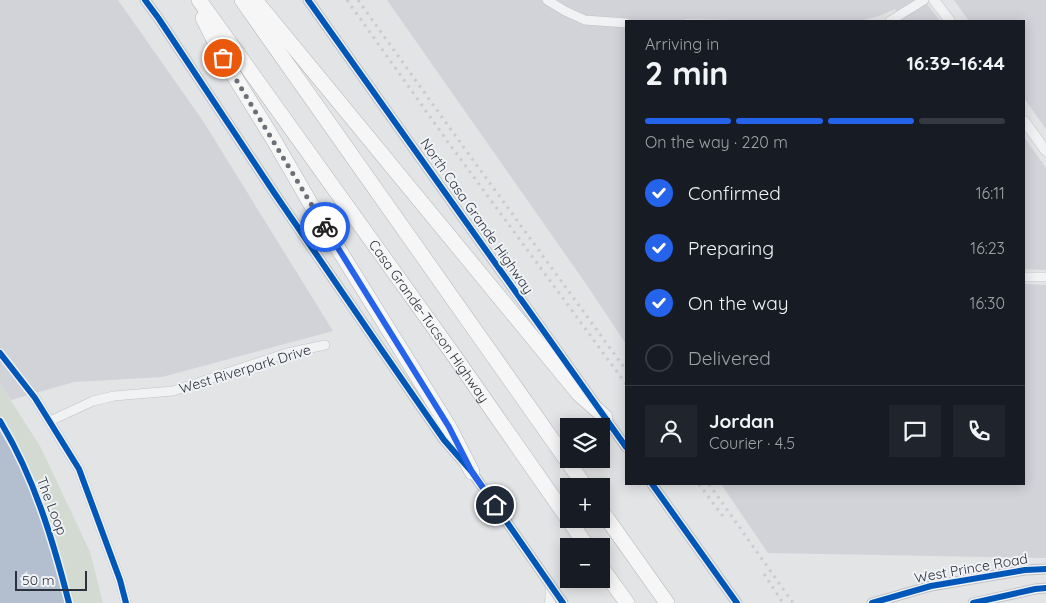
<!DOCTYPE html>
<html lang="en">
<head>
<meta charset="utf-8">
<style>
	body { margin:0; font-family:Quicksand,sans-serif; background:#20242c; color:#f1f3f6; height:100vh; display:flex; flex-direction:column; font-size:19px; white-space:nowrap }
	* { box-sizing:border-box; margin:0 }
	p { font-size:16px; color:#9ea1a6 }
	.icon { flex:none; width:28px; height:28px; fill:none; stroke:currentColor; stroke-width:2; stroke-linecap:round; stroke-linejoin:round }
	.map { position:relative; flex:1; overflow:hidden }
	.panel { position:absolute; left:625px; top:20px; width:400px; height:465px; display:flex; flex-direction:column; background:#171b24; border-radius:0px; box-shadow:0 2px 12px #0003 }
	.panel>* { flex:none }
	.tools { position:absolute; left:560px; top:418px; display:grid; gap:10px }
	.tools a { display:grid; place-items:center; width:50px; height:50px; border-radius:0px; background:#171b24; box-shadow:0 2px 12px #0003; font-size:25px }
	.scale { position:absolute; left:15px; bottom:12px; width:72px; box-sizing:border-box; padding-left:5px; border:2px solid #2b313d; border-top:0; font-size:14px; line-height:18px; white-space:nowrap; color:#2b313d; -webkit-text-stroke:4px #f0f2f5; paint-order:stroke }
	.pin { position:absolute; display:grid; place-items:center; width:42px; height:42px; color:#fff; margin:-21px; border:2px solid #fff; border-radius:50%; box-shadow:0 1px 5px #0007 }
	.courier { position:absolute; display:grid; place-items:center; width:50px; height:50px; margin:-25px; border:4px solid #2563eb; border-radius:50%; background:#fff; color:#222; box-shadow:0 1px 6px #0007 }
	.head em { font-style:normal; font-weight:700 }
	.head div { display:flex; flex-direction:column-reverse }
	.head { display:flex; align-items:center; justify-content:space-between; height:85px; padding:0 20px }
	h1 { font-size:32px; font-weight:700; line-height:38px }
	.bar { display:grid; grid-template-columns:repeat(4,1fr); gap:8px 5px; align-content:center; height:60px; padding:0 20px }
	.bar i { height:6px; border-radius:4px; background:#363941 }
	.bar .current { background:#2563eb }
	.bar p { grid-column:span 4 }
	.line { display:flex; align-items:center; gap:12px; padding:0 20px; border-top:1px solid #363941 }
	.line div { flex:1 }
	.round { display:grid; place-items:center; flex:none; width:52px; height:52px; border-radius:0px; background:#20242c }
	ol { padding:0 20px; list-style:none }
	li { display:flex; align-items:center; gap:15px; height:55px }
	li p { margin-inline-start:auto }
	li .icon { padding:5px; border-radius:50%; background:#2563eb; color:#fff; stroke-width:4 }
	li:last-child { color:#9ea1a6 }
	li i { width:28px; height:28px; border:2px solid #363941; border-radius:50% }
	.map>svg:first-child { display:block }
	.built { fill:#d1d3d9 }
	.green { fill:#d2dad2 }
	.water { fill:#b3bfce }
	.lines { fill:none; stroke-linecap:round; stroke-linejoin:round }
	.minor-casing { stroke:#c0c2c4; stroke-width:10 }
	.tertiary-casing { stroke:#c0c2c4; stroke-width:11 }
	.motorway-casing { stroke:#b4b7ba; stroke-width:16 }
	.minor { stroke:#f1f2f3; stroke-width:9 }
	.tertiary { stroke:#f1f2f3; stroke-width:10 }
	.secondary { stroke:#c0c2c5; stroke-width:11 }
	.motorway { stroke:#f6f6f6; stroke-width:15 }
	.rail { stroke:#cacbce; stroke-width:3; stroke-dasharray:2.5 5; stroke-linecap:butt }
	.cycleway-casing { stroke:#f0f2f5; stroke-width:9 }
	.cycleway { stroke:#0057b8; stroke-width:6 }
	.done { stroke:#6b7078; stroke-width:5; stroke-dasharray:0 9 }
	.route { stroke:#2563eb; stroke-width:6 }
	.labels { text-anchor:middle; stroke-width:4; stroke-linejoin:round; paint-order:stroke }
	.street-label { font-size:14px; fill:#2b313d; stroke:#f0f2f5 }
</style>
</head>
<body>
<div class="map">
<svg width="1046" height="603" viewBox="0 0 1046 603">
	<rect width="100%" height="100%" fill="#e2e4e6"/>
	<!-- built -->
	<path class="built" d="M0,0H118L203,121L333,331L162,377L74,382L11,400L0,384Z
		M387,0H924L940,21H903L895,9L879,16L860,21H770L685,19V21H626V344L584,281Z
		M954,0H1046V129L1024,98V21H969Z
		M1024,137L1046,168V270L1024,269Z
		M1024,284L1046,285V558L768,553L721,484H1024Z"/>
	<!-- green -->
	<path class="green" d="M0,384L40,446L90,552L103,603H0Z"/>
	<!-- water -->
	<path class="water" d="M0,431C7,444 16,457 22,471C41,514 53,558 65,603H0Z"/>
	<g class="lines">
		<!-- minor casing -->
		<g class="minor-casing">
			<path id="minor" d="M547,0L565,11L585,20L626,23
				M890,21L924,0
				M1024,277H1046
				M0,353L35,398L79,469L120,580L126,603
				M50,421L93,401L114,396L173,391L287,353L325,345"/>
		</g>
		<!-- tertiary casing -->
		<g class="tertiary-casing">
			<path id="tertiary" d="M934,0L950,21
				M1024,121L1046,151
				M550,603L551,586"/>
		</g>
		<!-- motorway casing -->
		<g class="motorway-casing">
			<g id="motorway">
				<path id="s1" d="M199,0L455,357L587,546"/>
				<path d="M242,0L585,486"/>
				<path d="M255,0L579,394L605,417"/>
				<path d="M203,18L223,58L272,137L316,213L449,427L472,472"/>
				<path d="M601,510L667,603"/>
				<path d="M601,567L627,603"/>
			</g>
		</g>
		<!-- minor -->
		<use href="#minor" class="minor"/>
		<!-- tertiary -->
		<use href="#tertiary" class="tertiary"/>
		<!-- secondary -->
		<path class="secondary" d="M145,0L159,19L275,194L381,349L444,440L472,472L563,603
			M308,0L626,447
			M652,484L737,603
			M872,603L931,586L1025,570L1046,569
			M973,603L1035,589L1046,588"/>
		<!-- motorway -->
		<use href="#motorway" class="motorway"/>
		<!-- rail -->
		<path class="rail" d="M347,0L448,142L626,384
			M358,0L457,138L626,370
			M699,484L725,519
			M709,484L793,603
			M764,574L783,603"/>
		<!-- cycleway casing -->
		<g class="cycleway-casing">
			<path id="cycleway" d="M145,0L159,19L275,194L381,349L444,440L472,472L563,603
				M308,0L626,447
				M0,353L35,398L79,469L120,580L126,603
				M0,421C34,477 53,540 69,603
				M652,484L737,603
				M872,603L931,586L1025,570L1046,569
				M973,603L1035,589L1046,588"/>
		</g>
		<!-- cycleway -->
		<use href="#cycleway" class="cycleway"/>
	</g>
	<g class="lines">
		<!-- done -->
		<path class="done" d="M223,58L325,227"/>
		<!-- route -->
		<path class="route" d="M325,227L449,427L472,472L495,505"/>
	</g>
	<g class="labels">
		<!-- street labels -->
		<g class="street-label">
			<text transform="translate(477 216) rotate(55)" y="5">North Casa Grande Highway</text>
			<text dy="5" stroke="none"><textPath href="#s1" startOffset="395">Casa Grande-Tucson Highway</textPath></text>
			<text transform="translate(245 369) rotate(-17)" y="5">West Riverpark Drive</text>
			<text transform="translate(52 506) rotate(69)" y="5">The Loop</text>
			<text transform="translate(971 568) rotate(-10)" y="5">West Prince Road</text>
		</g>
	</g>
</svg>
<div class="tools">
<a><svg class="icon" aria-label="layers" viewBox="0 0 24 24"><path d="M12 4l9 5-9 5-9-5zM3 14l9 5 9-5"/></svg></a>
<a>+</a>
<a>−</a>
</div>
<div class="scale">50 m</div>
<div class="pin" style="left:223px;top:58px;background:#ea580c"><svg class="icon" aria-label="bag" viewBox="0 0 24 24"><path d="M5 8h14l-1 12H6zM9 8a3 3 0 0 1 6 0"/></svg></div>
<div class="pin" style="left:495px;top:505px;background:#1f2937"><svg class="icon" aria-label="home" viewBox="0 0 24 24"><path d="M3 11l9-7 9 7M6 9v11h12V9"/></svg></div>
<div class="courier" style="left:325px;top:227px"><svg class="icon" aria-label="bike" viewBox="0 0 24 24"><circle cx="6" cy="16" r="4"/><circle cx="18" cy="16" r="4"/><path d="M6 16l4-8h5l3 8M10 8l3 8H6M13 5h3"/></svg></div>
<section class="panel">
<div class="head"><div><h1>2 min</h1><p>Arriving in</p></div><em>16:39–16:44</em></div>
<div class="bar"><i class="current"></i><i class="current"></i><i class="current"></i><i></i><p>On the way · 220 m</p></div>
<ol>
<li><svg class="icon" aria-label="check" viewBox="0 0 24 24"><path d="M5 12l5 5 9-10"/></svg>Confirmed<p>16:11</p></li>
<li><svg class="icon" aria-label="check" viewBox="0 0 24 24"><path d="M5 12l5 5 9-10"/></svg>Preparing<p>16:23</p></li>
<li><svg class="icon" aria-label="check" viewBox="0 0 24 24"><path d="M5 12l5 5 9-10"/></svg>On the way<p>16:30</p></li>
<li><i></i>Delivered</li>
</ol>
<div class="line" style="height:90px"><a class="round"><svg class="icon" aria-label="person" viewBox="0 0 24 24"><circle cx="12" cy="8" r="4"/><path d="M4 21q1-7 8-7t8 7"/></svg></a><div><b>Jordan</b><p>Courier · 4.5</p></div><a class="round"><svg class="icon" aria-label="chat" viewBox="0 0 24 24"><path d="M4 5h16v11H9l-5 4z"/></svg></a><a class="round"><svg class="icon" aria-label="phone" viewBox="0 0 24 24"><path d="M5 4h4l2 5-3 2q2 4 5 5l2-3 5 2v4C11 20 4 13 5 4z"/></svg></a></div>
</section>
</div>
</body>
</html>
